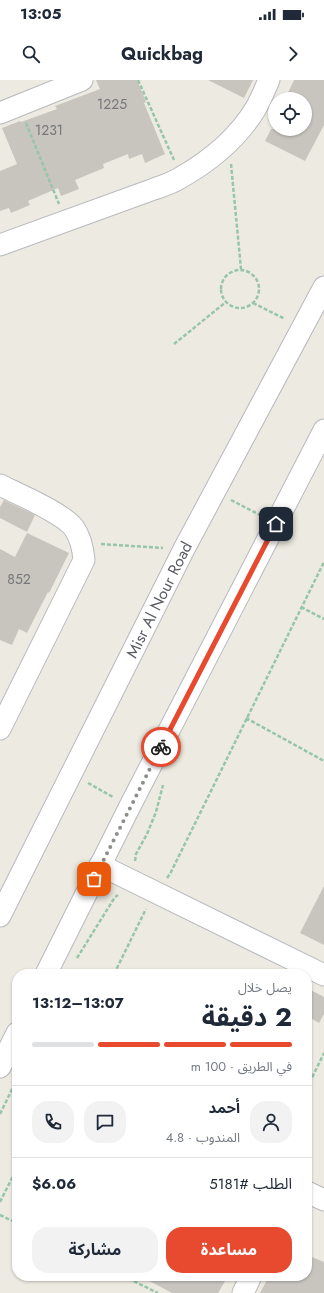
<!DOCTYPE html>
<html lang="ar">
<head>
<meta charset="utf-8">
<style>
	body { margin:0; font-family:Jost,"Noto Sans Arabic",sans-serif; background:#f2f2f3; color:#1f2937; direction:rtl; height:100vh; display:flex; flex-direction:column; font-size:15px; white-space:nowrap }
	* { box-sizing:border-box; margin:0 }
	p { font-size:13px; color:#747a83 }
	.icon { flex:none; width:22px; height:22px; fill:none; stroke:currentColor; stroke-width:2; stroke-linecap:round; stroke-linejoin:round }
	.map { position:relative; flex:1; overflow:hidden; direction:ltr }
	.side { position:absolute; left:12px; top:889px; width:300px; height:312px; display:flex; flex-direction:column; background:#fff; border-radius:16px; box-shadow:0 1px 3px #0004; direction:rtl }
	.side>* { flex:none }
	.controls { position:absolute; left:268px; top:12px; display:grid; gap:8px }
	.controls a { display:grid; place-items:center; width:44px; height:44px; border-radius:50%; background:#fff; box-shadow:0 1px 3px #0004; font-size:20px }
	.pin { position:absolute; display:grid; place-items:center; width:34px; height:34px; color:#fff; margin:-17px; border-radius:8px; box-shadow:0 2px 6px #0006 }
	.courier { position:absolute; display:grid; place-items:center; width:40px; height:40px; margin:-20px; border:3px solid #e74a2e; border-radius:50%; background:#fff; color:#222; box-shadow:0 1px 5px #0007 }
	.summary em { font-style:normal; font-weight:700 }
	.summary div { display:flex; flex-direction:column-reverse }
	.summary { display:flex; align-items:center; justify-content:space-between; height:68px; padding:0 20px }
	h1 { font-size:26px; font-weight:700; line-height:30px }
	.bar { display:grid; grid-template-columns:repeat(4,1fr); gap:6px 4px; align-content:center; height:48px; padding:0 20px }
	.bar i { height:5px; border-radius:3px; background:#e0e1e3 }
	.bar .selected { background:#e74a2e }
	.bar p { grid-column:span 4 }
	.line { display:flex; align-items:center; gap:10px; padding:0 20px; border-top:1px solid #e0e1e3 }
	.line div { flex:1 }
	.round { display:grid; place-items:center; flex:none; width:42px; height:42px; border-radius:16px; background:#f2f2f3 }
	.cta { display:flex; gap:8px; margin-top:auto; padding:8px 20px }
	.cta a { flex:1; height:46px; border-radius:16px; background:#e74a2e; color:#fff; font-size:16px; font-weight:700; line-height:46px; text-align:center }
	.cta a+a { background:#f2f2f3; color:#1f2937 }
	.status { display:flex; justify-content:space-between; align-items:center; height:28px; padding:0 20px; background:#fff; direction:ltr }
	.status svg { height:11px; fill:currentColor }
	header { display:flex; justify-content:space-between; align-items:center; height:52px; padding:0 20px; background:#fff; font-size:18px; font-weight:700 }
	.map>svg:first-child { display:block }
	.building { fill:#c8c5bf }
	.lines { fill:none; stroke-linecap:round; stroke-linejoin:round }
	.minor-casing { stroke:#b7b9be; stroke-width:23 }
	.path { stroke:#97c5a8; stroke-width:2.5; stroke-dasharray:4 2; stroke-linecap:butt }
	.minor { stroke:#fff; stroke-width:21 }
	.done { stroke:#8d8f8e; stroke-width:4; stroke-dasharray:0 7.2 }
	.route { stroke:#e74a2e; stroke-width:5 }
	.labels { text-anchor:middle; stroke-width:3; stroke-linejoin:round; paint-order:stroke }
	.number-label { font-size:14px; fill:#767779 }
	.street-label { font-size:16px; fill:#5a5d62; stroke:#fff }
</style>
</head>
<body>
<div class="status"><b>13:05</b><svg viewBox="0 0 49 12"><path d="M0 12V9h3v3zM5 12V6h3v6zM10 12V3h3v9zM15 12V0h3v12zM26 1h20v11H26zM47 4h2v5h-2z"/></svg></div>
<header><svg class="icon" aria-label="forward" viewBox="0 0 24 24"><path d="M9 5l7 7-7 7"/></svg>Quickbag<svg class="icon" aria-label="search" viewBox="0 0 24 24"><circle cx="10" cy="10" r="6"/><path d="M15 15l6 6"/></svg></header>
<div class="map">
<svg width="324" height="1213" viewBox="0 0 324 1213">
	<rect width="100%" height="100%" fill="#edebe1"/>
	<!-- building -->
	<path class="building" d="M96,0H137L146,22L144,23L165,74L145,83L142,74L129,79L128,74L103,84L104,88L75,100L79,109L61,116L58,108L28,121L30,125L11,133L9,128L0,131V91L17,84L2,48L20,41L21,42L57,29L55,26L100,9Z
		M208,0H253L244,18Z
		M294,0H324V45L305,81L265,61L271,49H305V19H285Z
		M4,420L35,435L27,452L0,438V427Z
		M27,453L69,473L49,513L48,512L27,553L19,549L12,565L0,560V469L15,477Z
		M324,806V865L300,853Z
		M307,908L324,917V934L319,943L307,936Z
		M307,1175L324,1182V1213H260L269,1196H307Z
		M140,1196H228L218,1213H172Z"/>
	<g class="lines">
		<!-- minor casing -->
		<g class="minor-casing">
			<g id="minor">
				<path d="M0,33L82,0"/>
				<path d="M0,165L154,109C163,106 172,103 180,98C210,81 238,58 256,28C261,19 265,9 269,0"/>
				<path d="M0,405C18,414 63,433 74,448C81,458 83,468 84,480L0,649"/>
				<path d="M100,785L324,895"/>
				<path id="s1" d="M0,836L184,469L324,207"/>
				<path d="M46,894L130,726L324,350"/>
				<path d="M0,987L17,953"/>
				<path d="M307,1112L324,1120"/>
				<path d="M243,1213L251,1196"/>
			</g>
		</g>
		<!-- path -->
		<path class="path" d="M138,0L174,80
			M26,43L59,124
			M231,84L241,189
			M221 209a19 19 0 1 1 38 0a19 19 0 1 1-38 0Z
			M253,223L285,239
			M174,264L226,222
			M231,420L260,435
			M101,464L163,468
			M301,527L324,539
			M246,638L324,681
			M88,703L113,717
			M135,781L136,774L147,754L156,732L163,705
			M167,798L170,794L324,482
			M77,878L115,817L118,815
			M114,894L146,829
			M307,1008L324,973
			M0,1034L17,999
			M0,1122L17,1088
			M0,1135L17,1143
			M123,1196L158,1213"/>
		<!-- minor -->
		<use href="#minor" class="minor"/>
	</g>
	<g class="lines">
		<!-- done -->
		<path class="done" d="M94,799L161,667"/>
		<!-- route -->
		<path class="route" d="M161,667L276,444"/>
	</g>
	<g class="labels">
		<!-- number labels -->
		<g class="number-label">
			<text x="112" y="29">1225</text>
			<text x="49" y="55">1231</text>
			<text x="19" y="504">852</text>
		</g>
		<!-- street labels -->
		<g class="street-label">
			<text dy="6" stroke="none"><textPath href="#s1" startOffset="354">Misr Al Nour Road</textPath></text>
		</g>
	</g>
</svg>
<div class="controls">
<a><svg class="icon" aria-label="locate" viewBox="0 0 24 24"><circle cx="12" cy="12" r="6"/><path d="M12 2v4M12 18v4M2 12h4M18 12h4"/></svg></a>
</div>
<div class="pin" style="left:94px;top:799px;background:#ea580c"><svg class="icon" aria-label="bag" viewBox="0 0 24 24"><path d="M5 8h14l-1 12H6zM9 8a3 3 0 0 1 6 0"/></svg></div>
<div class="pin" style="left:276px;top:444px;background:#1f2937"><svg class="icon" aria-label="home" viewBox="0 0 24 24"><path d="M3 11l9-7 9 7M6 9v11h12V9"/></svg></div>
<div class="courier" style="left:161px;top:667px"><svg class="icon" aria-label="bike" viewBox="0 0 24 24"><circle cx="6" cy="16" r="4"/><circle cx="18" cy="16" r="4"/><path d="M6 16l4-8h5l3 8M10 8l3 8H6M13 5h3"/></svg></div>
<section class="side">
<div class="summary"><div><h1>2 دقيقة</h1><p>يصل خلال</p></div><em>13:07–13:12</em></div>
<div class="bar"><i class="selected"></i><i class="selected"></i><i class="selected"></i><i></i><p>في الطريق · 100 m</p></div>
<div class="line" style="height:72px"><a class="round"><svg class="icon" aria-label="person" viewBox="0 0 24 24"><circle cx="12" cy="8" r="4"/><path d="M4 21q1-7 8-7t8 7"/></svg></a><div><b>أحمد</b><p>المندوب · 4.8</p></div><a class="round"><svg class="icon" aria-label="chat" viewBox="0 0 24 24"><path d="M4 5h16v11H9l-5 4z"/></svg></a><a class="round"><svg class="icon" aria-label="phone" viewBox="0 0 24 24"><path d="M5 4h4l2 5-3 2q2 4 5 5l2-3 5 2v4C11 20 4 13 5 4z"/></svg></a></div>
<div class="line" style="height:52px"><div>الطلب #5181</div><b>$6.06</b></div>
<div class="cta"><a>مساعدة</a><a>مشاركة</a></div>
</section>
</div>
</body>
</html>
